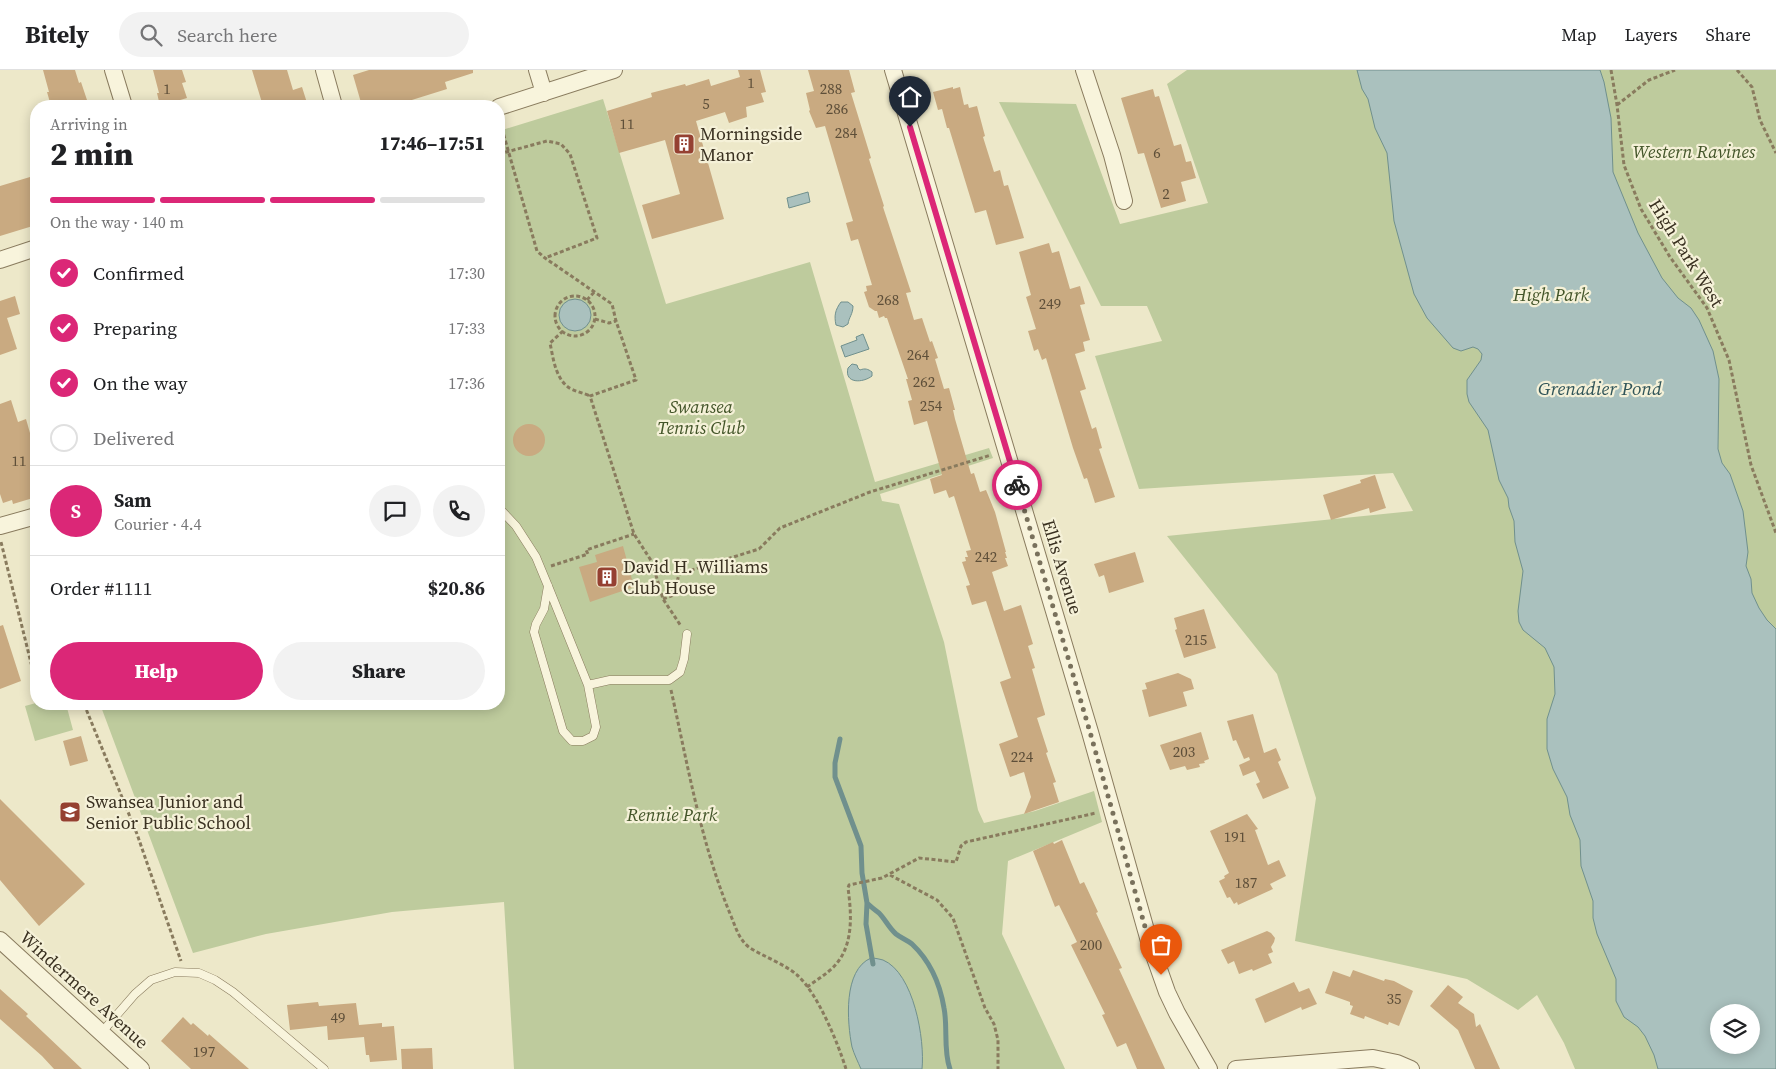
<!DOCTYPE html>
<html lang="en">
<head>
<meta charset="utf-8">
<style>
	body { margin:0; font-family:"Source Serif 4",serif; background:#f2f2f2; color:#202124; height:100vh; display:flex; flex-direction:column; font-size:19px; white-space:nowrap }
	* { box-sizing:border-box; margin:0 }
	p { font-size:16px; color:#757577 }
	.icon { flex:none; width:28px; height:28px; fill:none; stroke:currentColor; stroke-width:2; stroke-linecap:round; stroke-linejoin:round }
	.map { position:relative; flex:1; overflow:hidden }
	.side { position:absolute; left:30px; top:30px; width:475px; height:610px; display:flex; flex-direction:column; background:#fff; border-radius:20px; box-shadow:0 2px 12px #0003 }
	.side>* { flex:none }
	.buttons { position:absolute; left:1710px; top:934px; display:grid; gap:10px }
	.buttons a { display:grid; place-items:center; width:50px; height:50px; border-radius:50%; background:#fff; box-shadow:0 2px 12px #0003; font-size:25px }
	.pin { position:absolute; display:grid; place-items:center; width:42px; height:42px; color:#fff; margin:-51px -21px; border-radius:50% 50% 50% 0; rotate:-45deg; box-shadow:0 0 5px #0007 }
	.pin .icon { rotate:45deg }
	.courier { position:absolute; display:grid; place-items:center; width:50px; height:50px; margin:-25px; border:4px solid #db2777; border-radius:50%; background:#fff; color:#222; box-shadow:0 1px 6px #0007 }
	.overview em { font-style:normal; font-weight:800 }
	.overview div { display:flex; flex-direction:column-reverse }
	.overview { display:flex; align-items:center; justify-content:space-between; height:85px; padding:0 20px }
	h1 { font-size:32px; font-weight:800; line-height:38px }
	.bar { display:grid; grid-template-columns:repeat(4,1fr); gap:8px 5px; align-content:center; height:60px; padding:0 20px }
	.bar i { height:6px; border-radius:4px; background:#e0e0e0 }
	.bar .on { background:#db2777 }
	.bar p { grid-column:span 4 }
	.line { display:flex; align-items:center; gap:12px; padding:0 20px; border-top:1px solid #e0e0e0 }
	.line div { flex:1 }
	.round { display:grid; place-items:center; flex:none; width:52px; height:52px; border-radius:26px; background:#f2f2f2 }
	ol { padding:0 20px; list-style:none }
	li { display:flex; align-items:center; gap:15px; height:55px }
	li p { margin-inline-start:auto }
	li .icon { padding:5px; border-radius:50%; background:#db2777; color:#fff; stroke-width:4 }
	li:last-child { color:#757577 }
	li i { width:28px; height:28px; border:2px solid #e0e0e0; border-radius:50% }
	.action { display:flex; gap:10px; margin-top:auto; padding:10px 20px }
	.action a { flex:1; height:58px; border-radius:30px; background:#db2777; color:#fff; font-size:20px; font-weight:800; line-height:58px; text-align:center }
	.action a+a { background:#f2f2f2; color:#202124 }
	header { display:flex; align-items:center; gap:30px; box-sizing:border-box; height:70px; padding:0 25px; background:#fff; border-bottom:1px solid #e0e0e0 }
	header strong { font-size:24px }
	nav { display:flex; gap:28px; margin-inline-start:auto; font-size:18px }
	.search { width:350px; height:45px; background:#f2f2f2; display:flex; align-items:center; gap:12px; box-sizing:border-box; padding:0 18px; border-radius:28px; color:#757577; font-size:19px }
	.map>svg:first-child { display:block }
	.green { fill:#becb9d; fill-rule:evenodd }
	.water { fill:#aac1be; stroke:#70908d; fill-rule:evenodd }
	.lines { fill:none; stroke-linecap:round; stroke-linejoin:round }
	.stream { stroke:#70908d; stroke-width:5 }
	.building { fill:#c9aa81 }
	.lane-casing { stroke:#897b5e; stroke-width:9 }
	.street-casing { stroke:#897b5e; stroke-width:18 }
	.path { stroke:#897b5e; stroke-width:3; stroke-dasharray:4 2.5; stroke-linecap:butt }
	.lane { stroke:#f8f4dc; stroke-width:8 }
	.street { stroke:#f8f4dc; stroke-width:16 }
	.done { stroke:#79715c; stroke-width:5; stroke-dasharray:0 9 }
	.route { stroke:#db2777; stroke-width:6 }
	.labels { text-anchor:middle; stroke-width:4.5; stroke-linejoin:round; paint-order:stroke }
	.number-label { font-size:15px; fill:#5e4f39 }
	.poi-label { font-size:18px; fill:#3a3121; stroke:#f5f1d8; text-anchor:start }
	.park-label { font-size:18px; font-style:italic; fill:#435529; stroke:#f5f1d8 }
	.street-label { font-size:18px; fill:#3a3121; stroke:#f5f1d8 }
	.water-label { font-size:19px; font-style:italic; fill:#315559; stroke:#f5f1d8 }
</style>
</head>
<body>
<header>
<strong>Bitely</strong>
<div class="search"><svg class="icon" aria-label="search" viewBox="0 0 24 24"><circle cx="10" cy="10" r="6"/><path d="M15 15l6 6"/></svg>Search here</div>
<nav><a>Map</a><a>Layers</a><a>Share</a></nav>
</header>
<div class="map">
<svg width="1776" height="999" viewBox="0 0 1776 999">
	<rect width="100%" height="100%" fill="#ede8c9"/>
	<!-- green -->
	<path class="green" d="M1187,0H1776V999H1575L1564,973L1537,925L1518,940L1467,909L1295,871L1316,728L1277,604L1167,466L1413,441L1393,403L1139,419L1095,286L1162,271L1147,236H1101L999,32L1076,34L1120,154L1208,133L1167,14ZM1719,942H1751V975H1719Z
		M603,29L666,234L810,192L875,412L989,378L993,388L880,424L882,431L899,434L944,572L978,740L984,753L1035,741L1094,721L1102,752L1008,791L1002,864L1065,999H514L504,832L392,842L266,864L193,883L100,634H499V61Z
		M36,633L66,634L73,660L35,671L25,636Z"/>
	<!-- water -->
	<path class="water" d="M1357,0H1600L1604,12L1611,48L1613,102L1638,163L1662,208L1678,228L1691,238L1699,250L1713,281L1719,309L1718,379L1722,393L1730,404L1743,441L1748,482L1746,496L1751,509L1752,523L1759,538L1767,550L1776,559V999H1658L1654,985L1645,966L1638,957L1624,947L1616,931V909L1597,864L1593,848V831L1581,796L1580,770L1570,745L1567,727L1553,699L1547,679V649L1555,624L1554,597L1545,578L1523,560L1519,552L1518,541L1523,501L1515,472L1514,451L1509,437L1508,428L1499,410L1488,360L1469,332L1467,324V310L1481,290L1482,284L1478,279L1473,277L1461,281L1453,278L1427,248L1414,224L1394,151L1387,83L1375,58L1368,29L1362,19ZM1719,942H1751V975H1719Z
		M808,122L810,132L789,138L787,128Z
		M559 245a16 16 0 1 1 32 0a16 16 0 1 1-32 0Z
		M841,232H848L853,236C853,244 849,247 848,254L843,257L836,255C834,246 835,240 841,232Z
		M863,264L869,279L845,287L841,276L857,270L856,267Z
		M852,294L857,295L858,298L860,300C865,298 868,299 872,302V306C863,313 844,314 848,298Z
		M871,888C875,888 879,889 883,890C914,903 925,970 922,999H861C858,992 854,984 852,977C847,952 843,900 871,888Z"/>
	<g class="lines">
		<!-- stream -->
		<path class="stream" d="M840,669L835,693V707L861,776L862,803L867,833L866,854L873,894
			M867,833C871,837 875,840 879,843C885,849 889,858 896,864C901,868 907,870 912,874C930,891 940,914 944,938C948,958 943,980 950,999"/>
	</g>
	<!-- building -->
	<path class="building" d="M43,0H75L79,13L81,12L89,36H51L47,22H49Z
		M153,0H182L186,12L182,13L187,28L160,36L157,23H159Z
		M252,0H287L293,20L302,17L308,36H263Z
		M369,0H473V3L445,12L447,19L399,34L390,36H362L353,5Z
		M738,0H760L766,22L761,23L764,32L746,37L747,47L729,53L725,42L696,51L724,149L652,169L642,135L680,124L665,70L619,83L607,41L652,27L651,23L685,14L686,16L709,9L711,16L740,7Z
		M808,0H849L855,22L851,23L871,88L869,89L884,136L883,137L911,222L906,223L914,250L922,248L930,272L932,271L938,288L935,289L944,319L949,318L955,340H953L955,349L971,404L974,403L980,422L986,420L995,442L1006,482H1005L1007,488H1005L1008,496L992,502L1004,541L1021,535L1033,574L1028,576L1035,598L1032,599L1045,644V645L1037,648L1048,682L1046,683L1056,712L1053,713L1059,732L1024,744L1031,727L1024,702L1010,707L999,674L1018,667L1000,612L1011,608L986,531L972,535L966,516L970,515L962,492L966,491L965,487H968L966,481L971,480L954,426L949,428L946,420L934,424L930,409L942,405L927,351L914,355L908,331L912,330L906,309H908L887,248H885L884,246L879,248L877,241H875L869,237L864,222L867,221L866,216L872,215L858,169L851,171L846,153L853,151L825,56L816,58L809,41L810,40L806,23L814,21Z
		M953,17V19L960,17L964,35L968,34L969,38L977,36L985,66L983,67L994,102L1000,100L1004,116L1008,115L1024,168L996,175L986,140L975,143L949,58H947L942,39L938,40L933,22Z
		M1153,19L1155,27L1159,26L1174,76L1181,74L1186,92L1191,91L1196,108L1181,112L1186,131L1161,138L1144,83L1138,84L1121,28Z
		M30,107L31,110L36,109V155L0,166V116Z
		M1049,173L1052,183L1059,181L1070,219L1080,216L1085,234L1080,235L1090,270L1083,272L1085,281L1075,284L1086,319L1080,321L1092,359L1096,357L1102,378L1099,379L1115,427L1095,433L1087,408L1084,409L1073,378L1046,288L1042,290L1038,279L1034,281L1028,261L1036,259L1026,227L1031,225L1019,182Z
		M15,226L20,244L7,248L17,279L0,285V231Z
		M11,330L18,352L26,349L36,384V423L32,424L33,428L13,434L12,430L3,433L0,424V334Z
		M513 370a16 16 0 1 1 32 0a16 16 0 1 1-32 0Z
		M1375,405L1386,438L1370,443L1369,438L1331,450L1323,425L1361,413L1360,410Z
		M623,476L634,517L590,532L579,497L597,492L595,485Z
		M1135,482L1144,512L1109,523L1104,505L1099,507L1094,494Z
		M1204,539L1216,578L1184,588L1175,560L1177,559L1174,548Z
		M3,555L21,611L0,619V556Z
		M1178,603L1191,609L1194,619L1183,622L1187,636L1149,647L1142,620L1147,619L1145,613Z
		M1253,644L1264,683L1276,678L1281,690L1278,692L1289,718L1263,729L1256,714L1260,712L1255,701L1243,706L1239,695L1250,690L1249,687L1244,689L1236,670L1233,671L1227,651Z
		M1201,662L1209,689L1204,691L1205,693L1199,694L1200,697L1187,700L1185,696L1170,700L1160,675Z
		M81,666L88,691L70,696L63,671Z
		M0,729L85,814L39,856L0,810Z
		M1247,744L1258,759L1255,760L1268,795L1279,790L1286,806L1270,814L1273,819L1238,835L1237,832L1234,834L1230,827L1227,828L1219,811L1225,808L1224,806L1229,803L1210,761Z
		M1062,770L1080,814L1084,812L1098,842L1096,843L1122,898L1119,899L1165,999H1137L1126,973L1117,977L1102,945L1105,944L1071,875L1077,872L1059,835L1055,837L1033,781L1053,772L1054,774Z
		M1267,861L1271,863L1275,868L1274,872L1271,877L1273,882L1268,884L1272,893L1253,901L1252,899L1239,904L1234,891L1228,894L1221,880Z
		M1353,900L1384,911L1385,909L1394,911L1413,921L1399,956L1389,952L1388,955L1365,946L1364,949L1350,944L1353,936L1350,935V932L1325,923L1333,901L1350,907Z
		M1294,912L1299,922L1309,918L1317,934L1302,940L1301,937L1265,953L1255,929Z
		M1448,915L1463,927L1458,933L1474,944L1476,957L1480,954L1500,999H1475L1458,960L1430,936Z
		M0,919L28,944L26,946L82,999H54L42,986L0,949Z
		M318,932L319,936L356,933L359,955L382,953V957L394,956L397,990L370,992L369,985H366L364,967L328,970L327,956L290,960L287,935Z
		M183,947L191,955L193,953L208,966L209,964L249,999H191L161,971Z
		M432,978L433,999H402L401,979Z"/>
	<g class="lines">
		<!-- lane casing -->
		<g class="lane-casing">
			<path id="lane" d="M499,438L516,456L536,487L548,516L588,615L596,657L593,666L583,671H572L563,661L534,562L536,554L544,539L548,516
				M588,615L610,610H669L680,602L684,589L687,564
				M102,962L135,924L151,910L175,902L199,903L215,910L233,922L324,999"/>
		</g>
		<!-- street casing -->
		<g class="street-casing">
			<path id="street" d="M113,0L124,36
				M324,0L334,36
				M537,0L544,23
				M893,0L1090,662L1149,871L1167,922L1177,943L1209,999
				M1084,0L1112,85L1124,131
				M499,37L614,0
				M0,190L36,178
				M0,456L36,446
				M0,870L141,999
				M1236,999L1373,988L1397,993L1411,999"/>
		</g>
		<!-- path -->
		<path class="path" d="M1611,0L1617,35L1624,95L1641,139L1670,187L1707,238L1729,290L1751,395L1776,463
			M1737,0L1752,17L1760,50L1776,83
			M1617,35L1649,10L1675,0
			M500,52L537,181L545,188L612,234L616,251L636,310L590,326L634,464L652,492L663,529L681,556
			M499,84L547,71L561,74L570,84L597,168L545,188
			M555 246a20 20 0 1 1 40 0a20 20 0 1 1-40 0Z
			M587,230L595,221
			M595,249L609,253L616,251
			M563,261L550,273C553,287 555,307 568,317C573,321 584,323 590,326
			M1,472L36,613
			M551,496L588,484L586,480L634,464
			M663,529L674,525L679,504L759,479L780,458L870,422L991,385
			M671,620C688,696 701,774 731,846C736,858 739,870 750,878C763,886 786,895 797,905C817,922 838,973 846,999
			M84,634L137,764L181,891
			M890,805L937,830L953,848L985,938L994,954L998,970V999
			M807,917C814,912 822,907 829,901C854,881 852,847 848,818L849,815L882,808L919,788L956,792L961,776L966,772L1096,743"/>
		<!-- lane -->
		<use href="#lane" class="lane"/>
		<!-- street -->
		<use href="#street" class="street"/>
	</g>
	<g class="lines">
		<!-- done -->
		<path class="done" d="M1017,415L1090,662L1149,871L1161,905"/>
		<!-- route -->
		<path class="route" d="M910,57L1017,415"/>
	</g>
	<!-- icons -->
	<defs>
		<g id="building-square" transform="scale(1.125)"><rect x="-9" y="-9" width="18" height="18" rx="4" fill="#954031" stroke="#f5f1d8"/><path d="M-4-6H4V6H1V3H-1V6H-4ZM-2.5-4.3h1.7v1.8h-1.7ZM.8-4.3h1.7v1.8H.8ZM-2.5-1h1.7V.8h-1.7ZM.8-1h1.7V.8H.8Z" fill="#fff"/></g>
		<g id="school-square" transform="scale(1.125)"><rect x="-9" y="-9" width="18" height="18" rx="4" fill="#954031" stroke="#f5f1d8"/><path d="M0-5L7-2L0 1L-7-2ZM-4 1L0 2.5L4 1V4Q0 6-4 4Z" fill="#fff"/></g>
	</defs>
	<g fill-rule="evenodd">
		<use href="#building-square" x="684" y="74"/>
		<use href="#building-square" x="607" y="507"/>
		<use href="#school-square" x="70" y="742"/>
	</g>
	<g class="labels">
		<!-- number labels -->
		<g class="number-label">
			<text x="751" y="18">1</text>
			<text x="167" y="24">1</text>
			<text x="831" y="24">288</text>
			<text x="706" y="39">5</text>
			<text x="837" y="44">286</text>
			<text x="627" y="59">11</text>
			<text x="846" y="68">284</text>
			<text x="1157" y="88">6</text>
			<text x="1166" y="129">2</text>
			<text x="888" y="235">268</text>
			<text x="1050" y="239">249</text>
			<text x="918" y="290">264</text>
			<text x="924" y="317">262</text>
			<text x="931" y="341">254</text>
			<text x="19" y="396">11</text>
			<text x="986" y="492">242</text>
			<text x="1196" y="575">215</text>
			<text x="1184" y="687">203</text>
			<text x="1022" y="692">224</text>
			<text x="1235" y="772">191</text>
			<text x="1246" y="818">187</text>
			<text x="1091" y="880">200</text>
			<text x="1394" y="934">35</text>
			<text x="338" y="953">49</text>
			<text x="204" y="987">197</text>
		</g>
		<!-- poi labels -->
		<g class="poi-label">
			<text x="700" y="70">Morningside<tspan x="700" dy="21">Manor</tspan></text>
			<text x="623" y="503">David H. Williams<tspan x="623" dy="21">Club House</tspan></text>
			<text x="86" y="738">Swansea Junior and<tspan x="86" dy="21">Senior Public School</tspan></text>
		</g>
		<!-- park labels -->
		<g class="park-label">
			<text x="1694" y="88">Western Ravines</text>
			<text x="1551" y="231">High Park</text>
			<text x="701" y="343">Swansea<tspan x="701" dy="21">Tennis Club</tspan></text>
			<text x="672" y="751">Rennie Park</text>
		</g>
		<!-- street labels -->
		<g class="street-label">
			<text transform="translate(1686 183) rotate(58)" y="6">High Park West</text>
			<text transform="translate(1062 497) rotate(73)" y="6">Ellis Avenue</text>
			<text transform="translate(84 920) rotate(42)" y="6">Windermere Avenue</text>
		</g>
		<!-- water labels -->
		<g class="water-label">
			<text x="1600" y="325">Grenadier Pond</text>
		</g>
	</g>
</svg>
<div class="buttons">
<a><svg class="icon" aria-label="layers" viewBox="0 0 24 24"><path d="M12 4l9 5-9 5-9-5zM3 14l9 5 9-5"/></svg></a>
</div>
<div class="pin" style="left:1161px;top:905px;background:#ea580c"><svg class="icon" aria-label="bag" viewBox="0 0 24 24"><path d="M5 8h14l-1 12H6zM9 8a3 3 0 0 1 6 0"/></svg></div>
<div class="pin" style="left:910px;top:57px;background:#1f2937"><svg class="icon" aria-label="home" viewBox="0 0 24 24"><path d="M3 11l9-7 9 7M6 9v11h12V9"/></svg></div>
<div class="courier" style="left:1017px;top:415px"><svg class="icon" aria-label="bike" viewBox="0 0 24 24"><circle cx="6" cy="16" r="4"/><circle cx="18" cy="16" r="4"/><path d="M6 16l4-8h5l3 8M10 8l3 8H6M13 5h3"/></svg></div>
<section class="side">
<div class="overview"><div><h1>2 min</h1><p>Arriving in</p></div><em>17:46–17:51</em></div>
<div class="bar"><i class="on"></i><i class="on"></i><i class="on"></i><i></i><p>On the way · 140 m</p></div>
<ol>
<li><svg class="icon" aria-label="check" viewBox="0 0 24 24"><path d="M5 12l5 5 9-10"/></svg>Confirmed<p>17:30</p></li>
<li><svg class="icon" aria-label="check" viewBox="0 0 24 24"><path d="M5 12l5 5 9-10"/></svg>Preparing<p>17:33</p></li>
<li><svg class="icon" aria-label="check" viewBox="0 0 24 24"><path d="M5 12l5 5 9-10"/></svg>On the way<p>17:36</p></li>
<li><i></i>Delivered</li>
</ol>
<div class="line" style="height:90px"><b class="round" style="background:#db2777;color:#fff">S</b><div><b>Sam</b><p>Courier · 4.4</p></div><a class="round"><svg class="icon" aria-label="chat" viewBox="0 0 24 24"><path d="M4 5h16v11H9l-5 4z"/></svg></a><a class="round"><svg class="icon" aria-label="phone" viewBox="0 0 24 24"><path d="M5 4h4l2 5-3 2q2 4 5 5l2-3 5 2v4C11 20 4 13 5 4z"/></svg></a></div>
<div class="line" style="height:65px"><div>Order #1111</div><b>$20.86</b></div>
<div class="action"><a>Help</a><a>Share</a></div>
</section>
</div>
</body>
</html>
